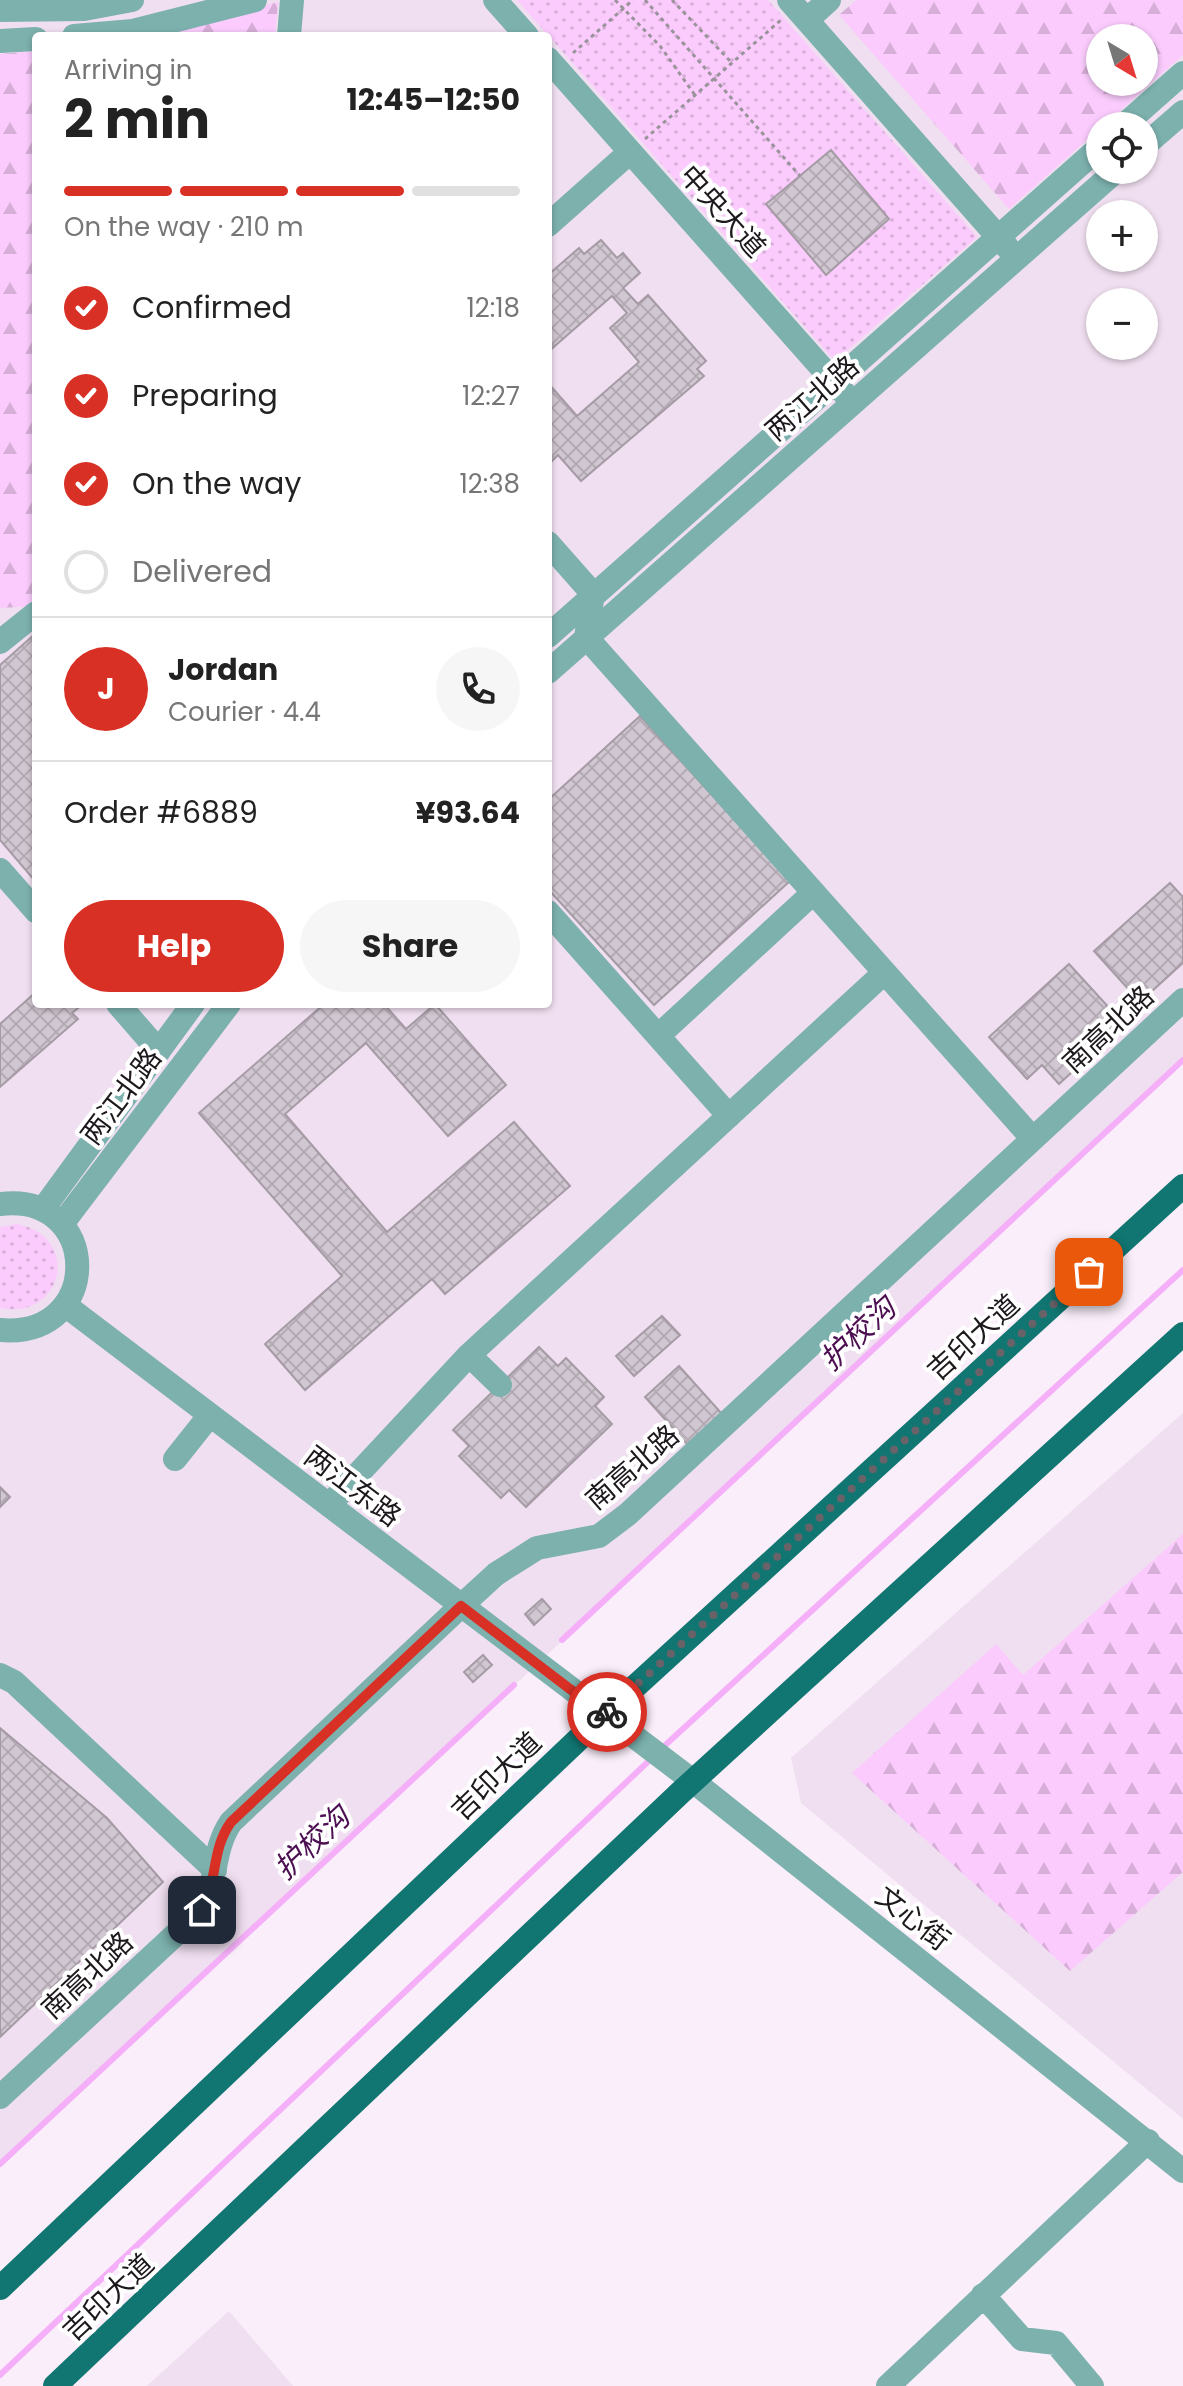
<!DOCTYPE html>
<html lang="en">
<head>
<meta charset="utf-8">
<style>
	body { margin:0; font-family:Poppins,"Noto Sans SC",sans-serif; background:#f6f6f6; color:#222; height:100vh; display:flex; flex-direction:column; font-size:30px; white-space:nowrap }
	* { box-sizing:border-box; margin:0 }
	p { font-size:26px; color:#767676 }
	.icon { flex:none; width:44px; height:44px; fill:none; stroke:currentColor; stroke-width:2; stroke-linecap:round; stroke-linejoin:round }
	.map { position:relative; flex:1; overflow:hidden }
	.sheet { position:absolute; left:32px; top:32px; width:520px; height:976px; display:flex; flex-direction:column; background:#fff; border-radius:8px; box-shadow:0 2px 6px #0004 }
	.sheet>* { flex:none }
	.needle { width:52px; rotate:142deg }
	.tools { position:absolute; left:1086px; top:24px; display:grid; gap:16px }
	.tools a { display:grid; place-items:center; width:72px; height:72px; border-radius:50%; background:#fff; box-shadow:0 2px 6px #0004; font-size:40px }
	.pin { position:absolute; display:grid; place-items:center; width:68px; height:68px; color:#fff; margin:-34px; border-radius:16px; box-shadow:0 4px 12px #0006 }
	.courier { position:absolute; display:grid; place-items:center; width:80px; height:80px; margin:-40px; border:6px solid #d93025; border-radius:50%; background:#fff; color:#222; box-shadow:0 2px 10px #0007 }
	.head em { font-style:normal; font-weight:700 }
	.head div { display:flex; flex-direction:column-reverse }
	.head { display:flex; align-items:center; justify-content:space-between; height:136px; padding:0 32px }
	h1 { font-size:52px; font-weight:700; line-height:60px }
	.bar { display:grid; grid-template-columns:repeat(4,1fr); gap:12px 8px; align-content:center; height:96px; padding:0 32px }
	.bar i { height:10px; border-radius:6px; background:#e0e0e0 }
	.bar .on { background:#d93025 }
	.bar p { grid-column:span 4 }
	.line { display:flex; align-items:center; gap:20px; padding:0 32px; border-top:2px solid #e0e0e0 }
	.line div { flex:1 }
	.round { display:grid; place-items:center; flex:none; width:84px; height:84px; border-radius:42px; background:#f6f6f6 }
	ol { padding:0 32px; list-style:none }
	li { display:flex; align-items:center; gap:24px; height:88px }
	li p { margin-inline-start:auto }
	li .icon { padding:8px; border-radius:50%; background:#d93025; color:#fff; stroke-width:4 }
	li:last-child { color:#767676 }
	li i { width:44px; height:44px; border:4px solid #e0e0e0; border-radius:50% }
	.primary-button { display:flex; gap:16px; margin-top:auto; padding:16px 32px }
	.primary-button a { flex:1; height:92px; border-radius:48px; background:#d93025; color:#fff; font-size:32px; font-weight:700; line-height:92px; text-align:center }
	.primary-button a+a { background:#f6f6f6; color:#222 }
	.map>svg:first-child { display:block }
	.built { fill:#f0dff0; fill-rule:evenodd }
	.grass { fill:url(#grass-dots) }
	.forest { fill:url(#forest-firs); fill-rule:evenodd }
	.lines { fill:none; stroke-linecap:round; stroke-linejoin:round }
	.stream { stroke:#f5aff9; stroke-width:6 }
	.building { fill:url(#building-cross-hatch); stroke:#a59ba5; stroke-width:2 }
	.path { stroke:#9b939b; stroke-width:3; stroke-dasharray:4 4; stroke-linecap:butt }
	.minor { stroke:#7cb1ae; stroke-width:24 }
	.major { stroke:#117672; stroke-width:24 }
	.done { stroke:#696369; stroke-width:8; stroke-dasharray:0 14.4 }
	.route { stroke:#d93025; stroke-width:10 }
	.labels { text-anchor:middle; stroke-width:8; stroke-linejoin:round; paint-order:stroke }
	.street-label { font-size:28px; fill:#1c181c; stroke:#fff }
	.water-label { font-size:30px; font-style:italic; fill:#4c0f51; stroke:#fff }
</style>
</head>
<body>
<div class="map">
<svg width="1183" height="2386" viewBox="0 0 1183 2386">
	<defs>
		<pattern id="grass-dots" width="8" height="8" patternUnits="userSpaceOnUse" patternTransform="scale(2)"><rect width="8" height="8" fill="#facbfc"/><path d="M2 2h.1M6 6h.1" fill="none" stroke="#d6aed7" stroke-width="1.8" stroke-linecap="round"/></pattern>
		<pattern id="forest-firs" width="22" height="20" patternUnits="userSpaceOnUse" patternTransform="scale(2)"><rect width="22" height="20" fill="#facbfc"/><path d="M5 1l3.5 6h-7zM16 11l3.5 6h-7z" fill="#d6aed7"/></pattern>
		<pattern id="building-cross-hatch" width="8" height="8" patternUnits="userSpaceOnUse" patternTransform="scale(2)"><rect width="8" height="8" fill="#d1c7d2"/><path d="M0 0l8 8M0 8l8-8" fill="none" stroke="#b3aab4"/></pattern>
	</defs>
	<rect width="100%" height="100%" fill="#f9eef9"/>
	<!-- built -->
	<path class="built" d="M0,0H1183V1063L0,2164ZM36,36H548V1004H36ZM1100,38H1144V82H1100ZM1100,126H1144V170H1100ZM1100,214H1144V258H1100ZM1100,302H1144V346H1100Z
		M1183,1413V2119L801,1803L791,1758Z
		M229,2311L293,2386H147Z"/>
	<!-- grass -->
	<path class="grass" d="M517,0H768L977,237L835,361Z
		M16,1224C82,1235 64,1321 0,1308V1227Z"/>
	<!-- forest -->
	<path class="forest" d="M856,0H1183V55L1009,209L839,15ZM1100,38H1144V82H1100Z
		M278,2L275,36H145Z
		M36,51V606L0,608V54Z
		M1183,1534V1872L1070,1971L852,1773L996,1644L1023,1675Z"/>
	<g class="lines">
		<!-- stream -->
		<path class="stream" d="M562,1640L1183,1060
			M661,1749L1183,1270
			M0,2164L514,1685
			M0,2375L653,1757"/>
	</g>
	<!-- building -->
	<path class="building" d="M831,150L889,219L826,275L766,204Z
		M601,240L617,258L623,253L640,273L623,288L638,304L648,295L706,361L697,369L704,376L581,481L558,455L551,462L548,459V383L577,416L639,362L610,328L627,313L612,296L548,352V275L579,248L584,254Z
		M36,633V882L0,840V665Z
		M640,716L790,881L654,1005L548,889V800Z
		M1170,883L1183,897V963L1140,1002L1094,951Z
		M1069,964L1124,1024L1059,1084L1042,1065L1027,1079L989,1037Z
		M36,992V1004H83L72,1013L78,1019L0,1087V1024Z
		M324,1004H384L406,1029L435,1004L506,1085L448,1136L366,1043L285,1114L387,1232L514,1122L570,1186L445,1294L432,1279L305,1390L265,1344L342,1276L199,1113Z
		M662,1316L680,1335L634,1376L616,1356Z
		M539,1347L558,1366L566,1358L604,1397L595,1406L612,1424L526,1507L509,1490L501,1498L459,1456L469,1446L453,1430Z
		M679,1366L722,1414L688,1445L645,1397Z
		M0,1487L10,1497L0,1507Z
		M542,1599L551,1609L534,1625L525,1614Z
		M483,1655L492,1665L473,1682L464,1672Z
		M0,1728L107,1818L163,1882L0,2037Z"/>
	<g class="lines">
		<!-- path -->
		<path class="path" d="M615,0L660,46L695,95
			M645,0L800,176
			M672,0L732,63
			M573,53L633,0
			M645,139L781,20"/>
		<!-- minor -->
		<path class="minor" d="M495,0L527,36
			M789,0L1007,247
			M0,10L84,9L132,0
			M807,20L829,0
			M74,36L133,31L255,0
			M289,36L292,0
			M0,41L36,39
			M548,59L844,393
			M1123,126L1183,73
			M1144,146L1183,112
			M548,225L630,152
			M548,543L593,594L586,637L1033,1139
			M548,636L1100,147
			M0,642L36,613
			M548,672L1117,170
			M0,870L36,911
			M548,912L729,1116
			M118,1004L159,1051
			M658,1036L813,893
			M0,1204C101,1191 105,1339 0,1330
			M43,1209L193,1004
			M62,1224L229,1004
			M65,1305L693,1781L1183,2171
			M469,1355L500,1385
			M175,1459L210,1415
			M329,1505L469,1355L884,973
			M0,1675L14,1682L215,1870
			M0,2097L202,1910C218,1880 212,1850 231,1822L461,1606L496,1574L537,1548L599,1536L628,1514L1183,1000
			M983,2295L1022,2339L1056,2343L1092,2386
			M888,2386L1148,2141"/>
		<!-- major -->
		<path class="major" d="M0,2288L604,1715L1183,1186
			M55,2386L681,1792L1183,1334"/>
	</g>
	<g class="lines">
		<!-- done -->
		<path class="done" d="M607,1712L1089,1272"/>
		<!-- route -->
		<path class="route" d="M202,1910C218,1880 211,1850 231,1822L461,1606L604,1715L607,1712"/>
	</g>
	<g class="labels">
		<!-- street labels -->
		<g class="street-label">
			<text transform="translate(723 211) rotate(48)" y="10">中央大道</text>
			<text transform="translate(812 398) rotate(-41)" y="10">两江北路</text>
			<text transform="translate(1108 1029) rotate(-43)" y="10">南高北路</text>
			<text transform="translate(121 1096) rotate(-53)" y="10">两江北路</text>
			<text transform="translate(973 1337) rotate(-42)" y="10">吉印大道</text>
			<text transform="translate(632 1467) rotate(-41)" y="10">南高北路</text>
			<text transform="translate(353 1486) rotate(37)" y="10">两江东路</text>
			<text transform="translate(496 1776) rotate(-44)" y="10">吉印大道</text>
			<text transform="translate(913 1918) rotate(38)" y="10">文心街</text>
			<text transform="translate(87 1975) rotate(-43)" y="10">南高北路</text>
			<text transform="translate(108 2297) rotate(-43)" y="10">吉印大道</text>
		</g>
		<!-- water labels -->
		<g class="water-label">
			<text transform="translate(858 1334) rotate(-43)" y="10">护校沟</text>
			<text transform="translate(312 1843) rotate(-43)" y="10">护校沟</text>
		</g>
	</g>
</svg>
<div class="tools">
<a><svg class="needle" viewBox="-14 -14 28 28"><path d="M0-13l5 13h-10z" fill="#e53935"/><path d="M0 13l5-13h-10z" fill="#767676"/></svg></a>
<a><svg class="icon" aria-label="locate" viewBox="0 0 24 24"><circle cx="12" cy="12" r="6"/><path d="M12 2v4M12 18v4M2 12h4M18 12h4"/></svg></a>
<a>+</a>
<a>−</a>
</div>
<div class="pin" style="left:1089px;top:1272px;background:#ea580c"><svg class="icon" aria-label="bag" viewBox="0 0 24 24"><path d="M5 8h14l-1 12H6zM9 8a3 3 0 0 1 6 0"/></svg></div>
<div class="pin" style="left:202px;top:1910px;background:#1f2937"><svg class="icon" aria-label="home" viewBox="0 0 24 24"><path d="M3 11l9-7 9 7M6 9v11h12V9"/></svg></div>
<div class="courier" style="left:607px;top:1712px"><svg class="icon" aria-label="bike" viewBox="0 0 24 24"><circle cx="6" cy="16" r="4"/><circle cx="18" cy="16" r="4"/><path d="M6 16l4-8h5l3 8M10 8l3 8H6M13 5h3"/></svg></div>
<section class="sheet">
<div class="head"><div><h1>2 min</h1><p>Arriving in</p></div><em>12:45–12:50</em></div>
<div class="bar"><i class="on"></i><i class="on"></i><i class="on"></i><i></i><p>On the way · 210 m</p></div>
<ol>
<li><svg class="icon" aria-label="check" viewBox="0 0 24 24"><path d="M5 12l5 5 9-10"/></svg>Confirmed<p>12:18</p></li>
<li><svg class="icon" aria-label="check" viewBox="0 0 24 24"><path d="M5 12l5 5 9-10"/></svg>Preparing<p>12:27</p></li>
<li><svg class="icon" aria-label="check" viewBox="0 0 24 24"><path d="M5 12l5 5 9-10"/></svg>On the way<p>12:38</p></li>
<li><i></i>Delivered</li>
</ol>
<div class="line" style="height:144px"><b class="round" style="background:#d93025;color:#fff">J</b><div><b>Jordan</b><p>Courier · 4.4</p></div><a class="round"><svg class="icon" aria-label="phone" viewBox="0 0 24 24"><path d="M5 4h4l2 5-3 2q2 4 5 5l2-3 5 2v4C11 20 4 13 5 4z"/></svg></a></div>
<div class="line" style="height:104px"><div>Order #6889</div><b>¥93.64</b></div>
<div class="primary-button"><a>Help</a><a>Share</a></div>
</section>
</div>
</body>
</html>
